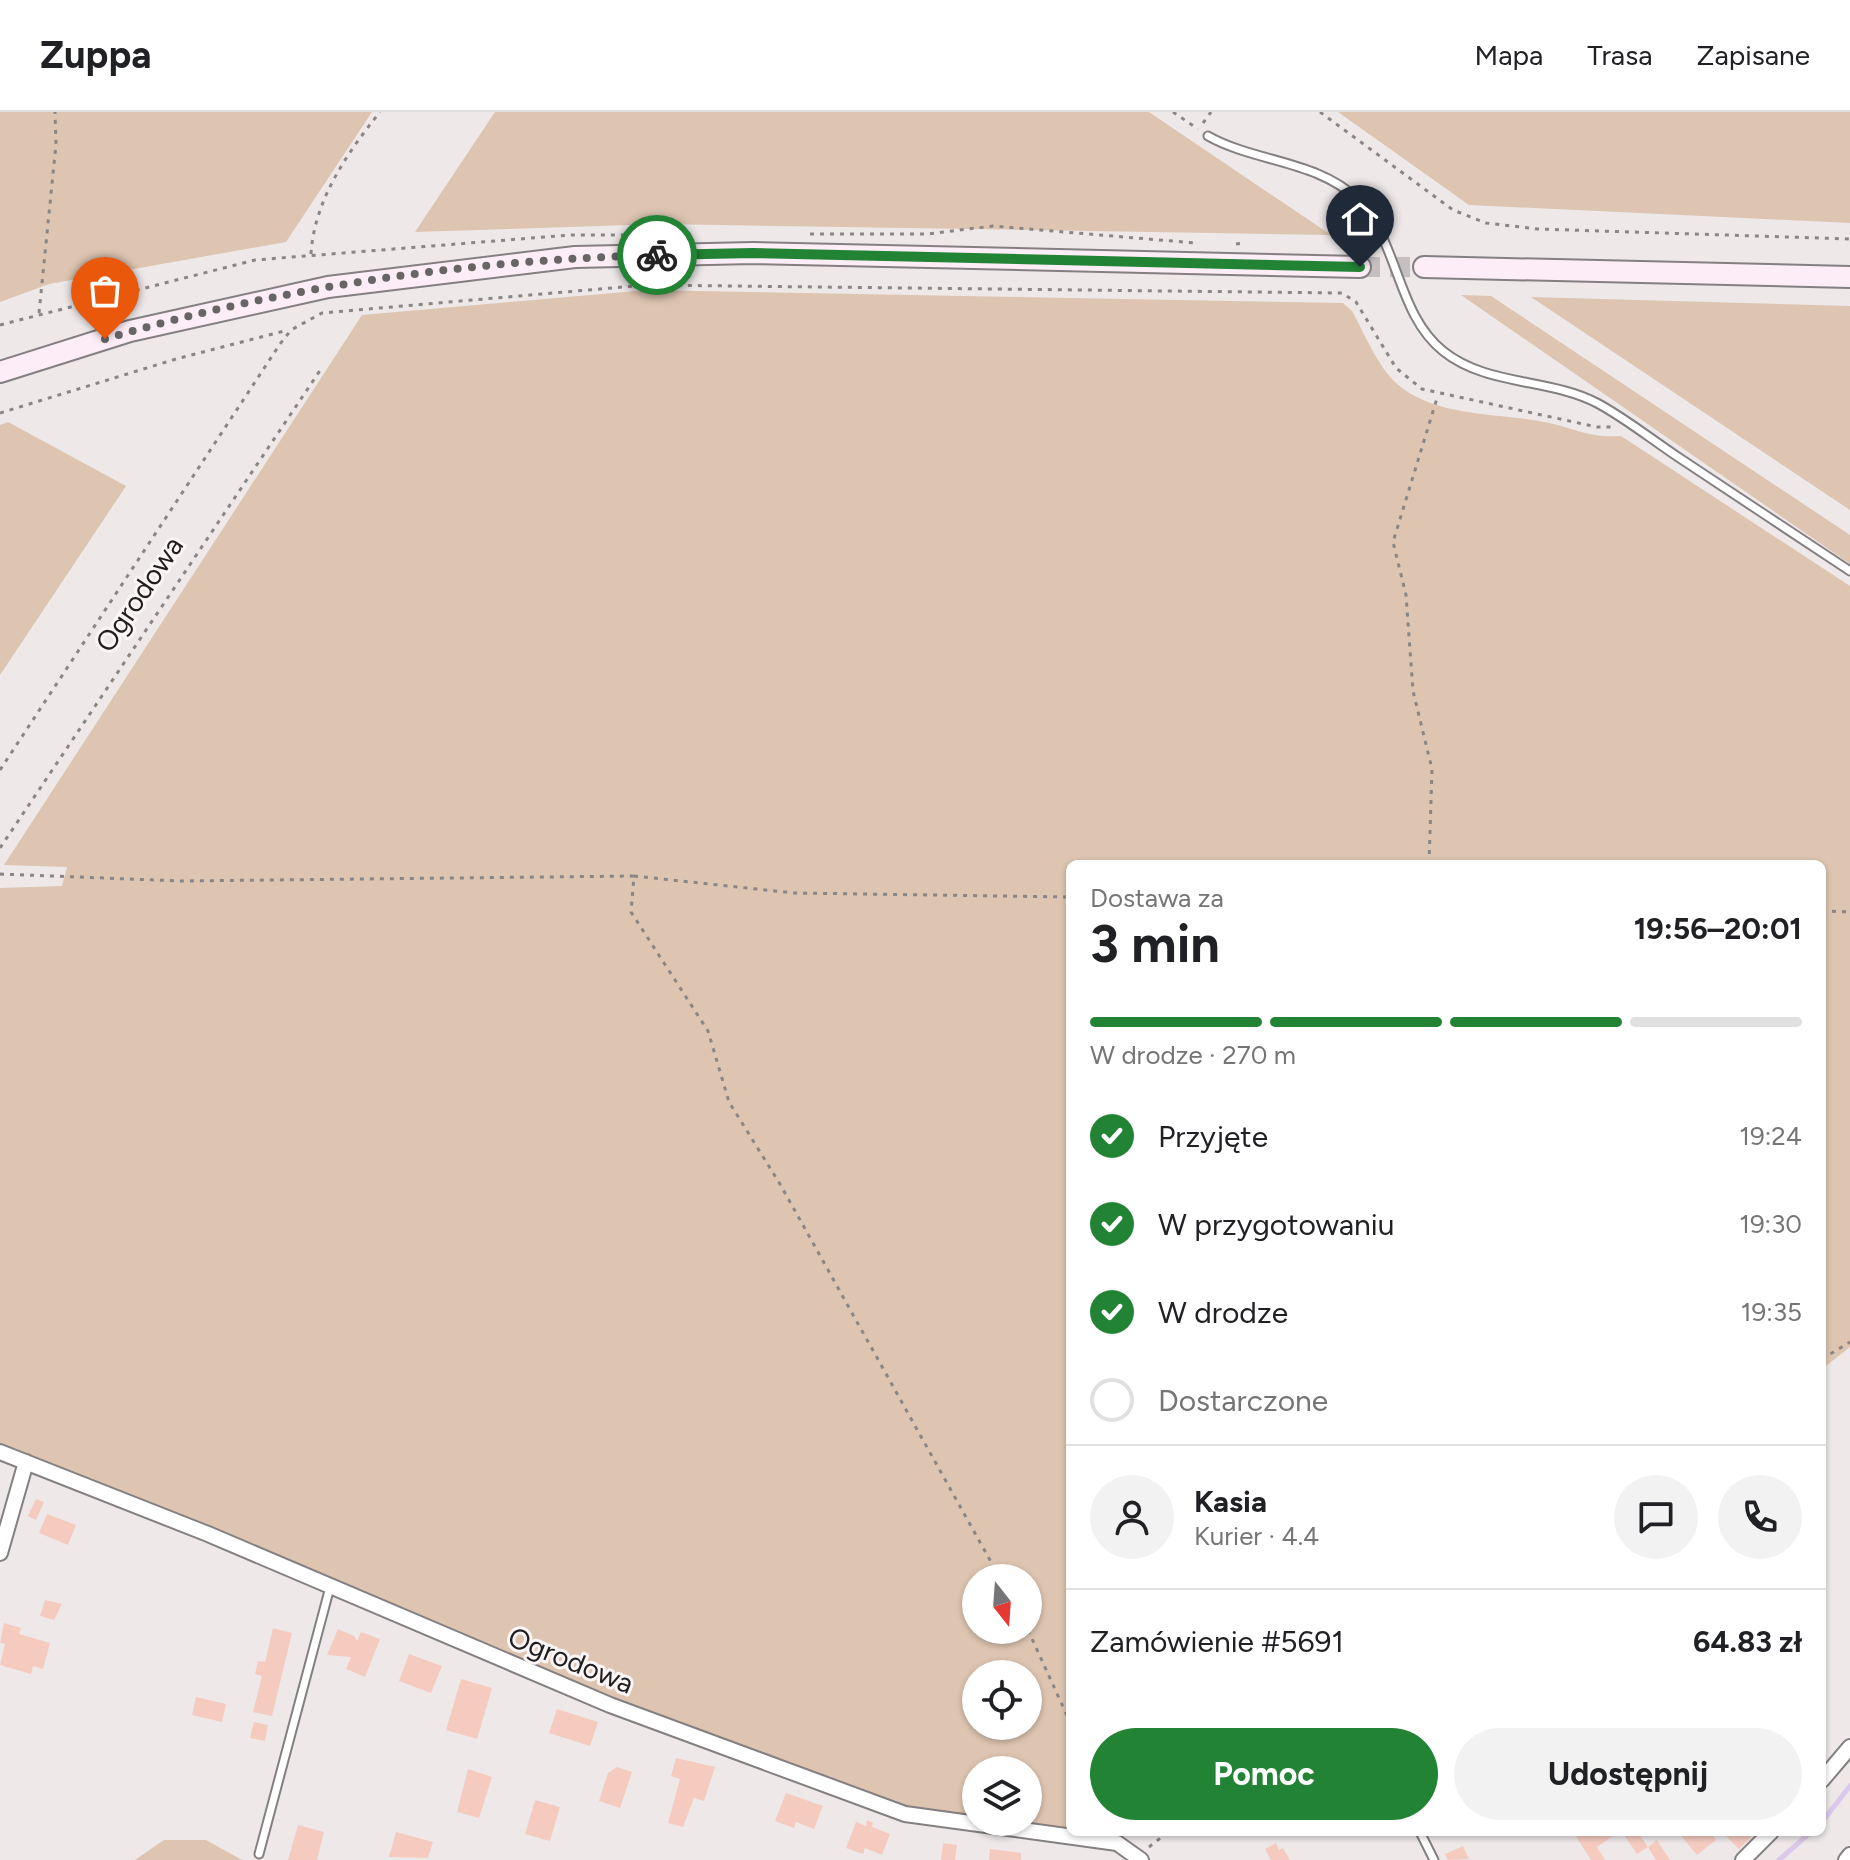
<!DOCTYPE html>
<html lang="pl">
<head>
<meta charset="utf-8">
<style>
	body { margin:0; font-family:Figtree,sans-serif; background:#f2f2f2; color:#202124; height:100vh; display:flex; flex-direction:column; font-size:30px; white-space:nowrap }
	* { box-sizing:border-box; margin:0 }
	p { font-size:26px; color:#757577 }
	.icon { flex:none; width:44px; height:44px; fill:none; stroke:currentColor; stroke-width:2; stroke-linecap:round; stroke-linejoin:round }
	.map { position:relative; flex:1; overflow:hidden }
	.drawer { position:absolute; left:1066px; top:748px; width:760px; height:976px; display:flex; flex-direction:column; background:#fff; border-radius:12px; box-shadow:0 2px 6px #0004 }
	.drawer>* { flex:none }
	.needle { width:52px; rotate:163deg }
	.controls { position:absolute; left:962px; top:1452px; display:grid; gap:16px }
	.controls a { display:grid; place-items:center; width:80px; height:80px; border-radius:50%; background:#fff; box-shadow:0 2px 6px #0004; font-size:40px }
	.pin { position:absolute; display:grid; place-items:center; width:68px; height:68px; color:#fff; margin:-82px -34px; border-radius:50% 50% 50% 0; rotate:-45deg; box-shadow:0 0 8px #0007 }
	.pin .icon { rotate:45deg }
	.courier { position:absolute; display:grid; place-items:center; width:80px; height:80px; margin:-40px; border:6px solid #238335; border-radius:50%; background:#fff; color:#222; box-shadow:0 2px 10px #0007 }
	.overview em { font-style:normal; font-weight:700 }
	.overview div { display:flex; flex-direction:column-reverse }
	.overview { display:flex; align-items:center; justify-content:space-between; height:136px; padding:0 24px }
	h1 { font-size:52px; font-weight:700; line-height:60px }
	.bar { display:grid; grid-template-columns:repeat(4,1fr); gap:12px 8px; align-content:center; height:96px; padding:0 24px }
	.bar i { height:10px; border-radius:6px; background:#e0e0e0 }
	.bar .current { background:#238335 }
	.bar p { grid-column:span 4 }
	.line { display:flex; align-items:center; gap:20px; padding:0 24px; border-top:2px solid #e0e0e0 }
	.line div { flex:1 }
	.round { display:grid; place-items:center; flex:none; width:84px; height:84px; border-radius:42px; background:#f2f2f2 }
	ol { padding:0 24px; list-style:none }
	li { display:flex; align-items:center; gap:24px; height:88px }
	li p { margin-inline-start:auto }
	li .icon { padding:8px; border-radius:50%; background:#238335; color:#fff; stroke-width:4 }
	li:last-child { color:#757577 }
	li i { width:44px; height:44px; border:4px solid #e0e0e0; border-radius:50% }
	.button { display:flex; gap:16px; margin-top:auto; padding:16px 24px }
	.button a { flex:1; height:92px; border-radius:48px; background:#238335; color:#fff; font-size:32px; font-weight:700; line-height:92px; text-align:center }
	.button a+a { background:#f2f2f2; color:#202124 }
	header { display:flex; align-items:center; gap:48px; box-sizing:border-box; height:112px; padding:0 40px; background:#fff; border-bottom:2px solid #e0e0e0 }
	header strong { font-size:38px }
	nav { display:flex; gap:44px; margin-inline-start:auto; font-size:28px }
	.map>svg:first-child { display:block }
	.green { fill:#ddc5b1; fill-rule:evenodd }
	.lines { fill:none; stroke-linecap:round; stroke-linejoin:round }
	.stream { stroke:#dbc8ea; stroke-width:5 }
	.building { fill:#f5cbc0 }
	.secondary-tunnel { stroke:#c5c0c0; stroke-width:20; stroke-dasharray:20 10; stroke-linecap:butt }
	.lane-casing { stroke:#847f80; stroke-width:11 }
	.street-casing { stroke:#847f80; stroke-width:18 }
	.secondary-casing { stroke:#847f80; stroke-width:24 }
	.path { stroke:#8a8686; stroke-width:3; stroke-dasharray:4 6; stroke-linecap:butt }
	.lane { stroke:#fff; stroke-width:7 }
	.street { stroke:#fff; stroke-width:14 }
	.secondary { stroke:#fcedf7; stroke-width:20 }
	.done { stroke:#686565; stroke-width:8; stroke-dasharray:0 14.4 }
	.route { stroke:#238335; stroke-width:10 }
	.labels { text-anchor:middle; stroke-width:6; stroke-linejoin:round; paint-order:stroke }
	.street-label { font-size:28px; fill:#201e1e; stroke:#fbf5f6 }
</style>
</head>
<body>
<header>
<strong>Zuppa</strong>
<nav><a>Mapa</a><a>Trasa</a><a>Zapisane</a></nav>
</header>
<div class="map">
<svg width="1850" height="1748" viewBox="0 0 1850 1748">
	<rect width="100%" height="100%" fill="#eee8e9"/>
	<!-- green -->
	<path class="green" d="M0,0H372L286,130L49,172L0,190Z
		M495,0H1149L1331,123L660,112L415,120Z
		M1338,0H1850V111L1469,93Z
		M647,178L1343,191L1352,199C1366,224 1379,259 1402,276C1441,305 1499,301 1544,310C1576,316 1586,326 1621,324L1850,474V1235L1822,1257V752H1070V1717L1012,1710H1028V1658H976V1706L908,1698L611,1589L0,1344V776L62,774L67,755L4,753L362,203ZM976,1466H1028V1518H976ZM976,1562H1028V1614H976Z
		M1461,183L1491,184L1850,423V452Z
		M1531,185L1850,194V398Z
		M8,310L126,374L0,563V313Z
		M164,1728H206L242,1748H135Z"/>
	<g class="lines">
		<!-- stream -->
		<path class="stream" d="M1822,1710L1850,1674
			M1779,1748L1811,1720"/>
	</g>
	<!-- building -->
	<path class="building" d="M36,1387L44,1390L36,1408L28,1404Z
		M47,1402L76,1413L68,1433L39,1421Z
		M45,1488L62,1492L54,1508L40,1504Z
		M4,1511L21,1516L19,1522L50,1531L43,1557L33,1554L31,1562L0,1553L5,1532L0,1531Z
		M273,1516L292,1521L272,1604L253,1600L262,1564L255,1562L258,1549L265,1550Z
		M338,1517L354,1524L357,1529L361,1520L380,1527L365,1565L346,1557L351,1545L327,1543Z
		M409,1542L442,1554L431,1581L399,1569Z
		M461,1567L492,1576L477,1627L446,1618Z
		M196,1585L226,1592L222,1610L192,1603Z
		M557,1597L598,1610L590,1634L549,1621Z
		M254,1610L268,1613L265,1629L250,1626Z
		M676,1646L715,1655L704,1689L694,1686L683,1715L668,1711L680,1667L671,1664Z
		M617,1655L632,1660L620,1696L599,1689L608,1661Z
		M468,1657L492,1665L479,1706L457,1700Z
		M786,1681L823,1694L814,1717L796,1710L794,1716L775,1709Z
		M535,1688L560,1695L550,1729L525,1722Z
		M867,1708L873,1711L872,1715L890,1722L882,1743L865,1736L863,1742L846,1736L856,1710L866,1714Z
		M298,1713L324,1720L317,1748H288Z
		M396,1720L433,1730L428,1746L389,1745Z
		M1579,1720H1619L1597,1735L1605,1748H1591L1575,1723Z
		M1622,1720H1638L1648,1735L1637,1742Z
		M1678,1720H1710L1716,1728L1697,1743Z
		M1722,1720H1756L1739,1737Z
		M1657,1728L1670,1748H1656L1648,1735Z
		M943,1731L957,1733L955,1748H941Z
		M1276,1731L1279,1738L1283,1736L1290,1748H1271L1265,1737Z
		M1463,1734L1469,1747L1448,1748L1445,1742Z
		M990,1737L1021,1741V1748H989Z"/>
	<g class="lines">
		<!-- secondary-tunnel -->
		<path class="secondary-tunnel" d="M1360,155H1424"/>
		<!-- lane casing -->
		<g class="lane-casing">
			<path id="lane" d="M1208,24C1254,50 1319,49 1357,87C1399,129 1396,201 1443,239C1486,274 1549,266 1597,291C1625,306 1651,327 1678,345C1735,383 1793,421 1850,459
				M1420,1720L1434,1748
				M259,1742L330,1475"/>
		</g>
		<!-- street casing -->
		<g class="street-casing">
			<path id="street" d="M0,1340L208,1422L610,1593L905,1702L1117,1731L1141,1748
				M0,1441L26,1350
				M1822,1668L1850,1635
				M1743,1748L1771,1720
				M1846,1748L1850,1743"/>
		</g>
		<!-- secondary casing -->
		<g class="secondary-casing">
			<path id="secondary" d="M1424,155L1850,165
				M0,260L130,219L328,175L575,145L753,141L1360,155"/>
		</g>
		<!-- path -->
		<path class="path" d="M1173,0L1198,17
			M1320,0L1453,98L1486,111L1538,117L1850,127
			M1203,11L1211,0
			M810,122H927L993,114L1196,131
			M1236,132L1244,131
			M311,142C314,89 347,41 380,0
			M39,201L56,32L55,0
			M0,213L255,148L570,123H639
			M0,301L176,247L288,218
			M0,658L280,232L291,218L322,201L646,173L1342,181L1356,190L1396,256L1422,277L1597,315H1613
			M0,736L321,257
			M1429,752L1432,657L1413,579L1406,483L1393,430L1438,283
			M0,762L181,769L634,764L631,800L708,919L729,990L780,1072L1000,1466
			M634,764L794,781L1070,785
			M1822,799L1850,800
			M1822,1247L1850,1230
			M1028,1518L1070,1610
			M1149,1735L1168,1720"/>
		<!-- lane -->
		<use href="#lane" class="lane"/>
		<!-- street -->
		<use href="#street" class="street"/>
		<!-- secondary -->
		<use href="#secondary" class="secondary"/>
	</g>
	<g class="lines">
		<!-- done -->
		<path class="done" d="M105,227C283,174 472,148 657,143"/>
		<!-- route -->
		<path class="route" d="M657,143L753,141L1360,155"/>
	</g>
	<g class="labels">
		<!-- street labels -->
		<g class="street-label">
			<text transform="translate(139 482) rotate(-56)" y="10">Ogrodowa</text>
			<text transform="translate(571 1548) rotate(22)" y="10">Ogrodowa</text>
		</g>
	</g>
</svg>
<div class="controls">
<a><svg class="needle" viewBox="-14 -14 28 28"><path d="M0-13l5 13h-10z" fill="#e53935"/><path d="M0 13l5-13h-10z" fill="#757577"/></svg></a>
<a><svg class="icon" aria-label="locate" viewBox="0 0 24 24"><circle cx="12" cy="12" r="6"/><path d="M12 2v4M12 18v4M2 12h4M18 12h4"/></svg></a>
<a><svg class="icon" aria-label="layers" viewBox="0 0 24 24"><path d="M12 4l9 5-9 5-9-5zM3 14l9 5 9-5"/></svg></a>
</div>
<div class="pin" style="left:105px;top:227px;background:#ea580c"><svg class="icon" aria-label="bag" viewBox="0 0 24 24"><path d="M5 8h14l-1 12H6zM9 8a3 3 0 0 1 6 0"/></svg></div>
<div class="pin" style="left:1360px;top:155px;background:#1f2937"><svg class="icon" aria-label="home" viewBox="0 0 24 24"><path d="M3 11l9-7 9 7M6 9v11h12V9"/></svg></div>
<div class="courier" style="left:657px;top:143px"><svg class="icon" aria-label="bike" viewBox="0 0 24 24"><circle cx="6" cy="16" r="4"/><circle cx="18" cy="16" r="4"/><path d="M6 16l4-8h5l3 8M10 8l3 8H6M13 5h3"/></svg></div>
<section class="drawer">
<div class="overview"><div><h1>3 min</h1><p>Dostawa za</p></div><em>19:56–20:01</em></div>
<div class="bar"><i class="current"></i><i class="current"></i><i class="current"></i><i></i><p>W drodze · 270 m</p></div>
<ol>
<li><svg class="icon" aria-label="check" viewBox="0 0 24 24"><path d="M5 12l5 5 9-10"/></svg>Przyjęte<p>19:24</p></li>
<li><svg class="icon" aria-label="check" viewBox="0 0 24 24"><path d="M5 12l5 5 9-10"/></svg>W przygotowaniu<p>19:30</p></li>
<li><svg class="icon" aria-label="check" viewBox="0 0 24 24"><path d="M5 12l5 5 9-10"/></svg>W drodze<p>19:35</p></li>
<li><i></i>Dostarczone</li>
</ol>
<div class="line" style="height:144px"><a class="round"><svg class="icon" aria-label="person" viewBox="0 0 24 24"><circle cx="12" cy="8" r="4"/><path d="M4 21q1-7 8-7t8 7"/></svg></a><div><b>Kasia</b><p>Kurier · 4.4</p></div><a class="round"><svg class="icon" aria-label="chat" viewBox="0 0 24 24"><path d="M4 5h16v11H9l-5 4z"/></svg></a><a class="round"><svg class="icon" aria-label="phone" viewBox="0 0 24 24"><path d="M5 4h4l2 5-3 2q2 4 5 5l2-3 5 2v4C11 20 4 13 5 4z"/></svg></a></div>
<div class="line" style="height:104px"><div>Zamówienie #5691</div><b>64.83 zł</b></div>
<div class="button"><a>Pomoc</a><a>Udostępnij</a></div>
</section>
</div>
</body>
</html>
